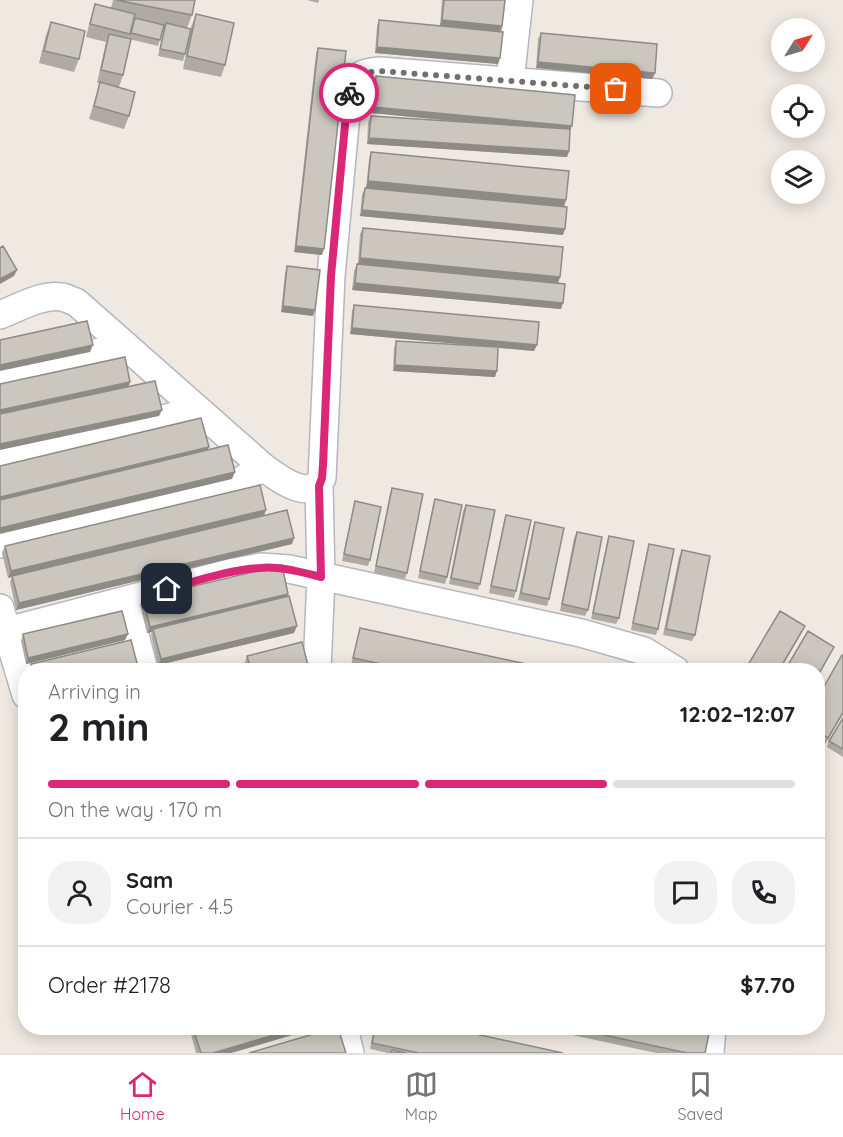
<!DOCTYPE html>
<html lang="en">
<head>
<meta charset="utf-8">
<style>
	body { margin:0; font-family:Quicksand,sans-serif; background:#f2f2f2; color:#202124; height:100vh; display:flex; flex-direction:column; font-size:22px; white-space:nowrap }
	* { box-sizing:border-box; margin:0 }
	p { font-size:20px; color:#757577 }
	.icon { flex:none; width:33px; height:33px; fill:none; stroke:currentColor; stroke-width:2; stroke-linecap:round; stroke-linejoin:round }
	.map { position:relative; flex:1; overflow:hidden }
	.sheet { position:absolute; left:18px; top:663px; width:807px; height:372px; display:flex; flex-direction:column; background:#fff; border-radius:24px; box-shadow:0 3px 15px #0003 }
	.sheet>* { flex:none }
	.needle { width:39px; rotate:53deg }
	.controls { position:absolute; left:771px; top:18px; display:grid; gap:12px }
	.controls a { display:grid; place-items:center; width:54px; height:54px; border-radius:50%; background:#fff; box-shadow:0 3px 15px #0003; font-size:30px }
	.pin { position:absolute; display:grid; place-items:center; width:51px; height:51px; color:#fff; margin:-26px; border-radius:12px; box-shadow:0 3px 9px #0006 }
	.courier { position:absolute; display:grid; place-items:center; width:60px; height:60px; margin:-30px; border:4px solid #db2777; border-radius:50%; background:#fff; color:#222; box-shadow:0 2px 8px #0007 }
	.head em { font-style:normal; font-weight:700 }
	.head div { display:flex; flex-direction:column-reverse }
	.head { display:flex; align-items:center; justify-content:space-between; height:102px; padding:0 30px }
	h1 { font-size:39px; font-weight:700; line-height:45px }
	.bar { display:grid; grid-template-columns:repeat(4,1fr); gap:9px 6px; align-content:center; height:72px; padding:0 30px }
	.bar i { height:8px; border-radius:4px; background:#e0e0e0 }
	.bar .on { background:#db2777 }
	.bar p { grid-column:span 4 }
	.line { display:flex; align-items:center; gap:15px; padding:0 30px; border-top:2px solid #e0e0e0 }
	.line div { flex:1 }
	.round { display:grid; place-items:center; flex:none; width:63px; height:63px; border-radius:24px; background:#f2f2f2 }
	.menu { display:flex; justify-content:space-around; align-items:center; height:84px; border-top:2px solid #e0e0e0; background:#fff; font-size:16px; color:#757577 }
	.menu a { display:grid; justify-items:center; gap:3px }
	.menu .on { color:#db2777 }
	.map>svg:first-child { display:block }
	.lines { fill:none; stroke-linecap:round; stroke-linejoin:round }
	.street-casing { stroke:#b4b7c1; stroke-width:30 }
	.street { stroke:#fff; stroke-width:27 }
	.wall { fill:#afaba4 }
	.shaded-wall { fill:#8e8b86 }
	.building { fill:#cbc7bf; stroke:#8e8b86; stroke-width:1.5 }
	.done { stroke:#726f6d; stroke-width:6; stroke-dasharray:0 10.8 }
	.route { stroke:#db2777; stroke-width:8 }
</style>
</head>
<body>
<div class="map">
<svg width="843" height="1053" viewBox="0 0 843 1053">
	<rect width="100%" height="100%" fill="#efe9e1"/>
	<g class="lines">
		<!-- street casing -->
		<g class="street-casing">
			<path id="street" d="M510,81L519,0
				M0,315C18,308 41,294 62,297C67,298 72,301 76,302L263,467C278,478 310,503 322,478L331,276L347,103C352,81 356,72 380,71L658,93
				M0,375L126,346
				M0,460L198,410
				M0,544L235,484L263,467
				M126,600L144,670
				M0,608L26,695
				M7,631L229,573L261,567L289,569L581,633L644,651L675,670
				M317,670L321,577L319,486
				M344,1028L350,1053
				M710,1053L712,1028"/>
		</g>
		<!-- street -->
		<use href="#street" class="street"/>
	</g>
	<!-- wall -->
	<path class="wall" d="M113,0H195L192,15L187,28L185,54L183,61L158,56L164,29H163L158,46L129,39V36L128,39L123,75L119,87L129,116L124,129L89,119L100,83H97L106,42L86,37L91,17L95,4L111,8Z
		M307,0H319L318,3Z
		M442,0H505L500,31L498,64L375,53L377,26L379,20L440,26Z
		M196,14L225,65L221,77L183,69L191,27Z
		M51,22L79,59L74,72L39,63L46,35Z
		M541,33L655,73L652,79L536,68L538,39Z
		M318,48L322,255L294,252L316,54Z
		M376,76L570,129L569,151L567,157L367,144L368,122L371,116L465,122L371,113L373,83Z
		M371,152L564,206L563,235L360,216L362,194L365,188H366L369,159Z
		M363,228L560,277L558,283L561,309L352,290L354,271L357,264H358L360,234Z
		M287,266L313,316L281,312L285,273Z
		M354,305L534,351L498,348L495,377L393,371L394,348L396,341L483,346L350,334L352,311Z
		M392,488L407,573L405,579L374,573L390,494Z
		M435,499L447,577L445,584L418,578L433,505Z
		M355,501L370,560L368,566L342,561L353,508Z
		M466,505L480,584L478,590L449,584L463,511Z
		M266,510L264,516L292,544L16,610L10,582L12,577L8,578L2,553L5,546Z
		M506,515L516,591L514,598L489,593L504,521Z
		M535,522L549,599L547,606L518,600L533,528Z
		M577,532L588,610L585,616L560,611L574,538Z
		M609,536L619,618L616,624L591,619L607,542Z
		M649,544L658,629L656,635L631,630L647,550Z
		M682,550L695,635L692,641L663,635L679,557Z
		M288,594L287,597L294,633L158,665L151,635L152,632L147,633L140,605L143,598Z
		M360,628L554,670H378L351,665Z
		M23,634H128L125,640L26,664L21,641Z
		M247,656L309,669L308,670H247L245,662Z
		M843,656V714L825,744L818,740V697Z
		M843,718V757L827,747L829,741Z
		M193,1028H316L231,1053H196L191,1034Z
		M374,1028H448L563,1053H388L370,1049Z
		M540,1028H709L705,1053H656Z"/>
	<!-- shaded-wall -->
	<path class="shaded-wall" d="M442,20L502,26L500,32L439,27Z
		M377,47L500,58L498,64L375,53Z
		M538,62L655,73L652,79L536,68Z
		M373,107L572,126L569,132L371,113Z
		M369,138L569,151L567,157L367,144Z
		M368,181L566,200L564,207L366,188Z
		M362,210L565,229L563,235L360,216Z
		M296,246L324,249L322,255L294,252Z
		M360,258L560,277L558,283L358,264Z
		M17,270L14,276L0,284V279Z
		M355,283L563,303L561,309L352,290Z
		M283,306L315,310L313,316L281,312Z
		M352,328L537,345L534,351L350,334Z
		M93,345L90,352L0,371V365Z
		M395,365L497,371L495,377L393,371Z
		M130,382L128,388L0,416V410Z
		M162,410L159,416L0,450V444Z
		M209,447L206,453L0,503V497Z
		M235,472L232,479L0,534V528Z
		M266,510L263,516L8,578L11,571Z
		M294,538L292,544L16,610L19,603Z
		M288,594L286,600L153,629L152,632L147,633L150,627Z
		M297,626L294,633L158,665L161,659Z
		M805,626L802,632L780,670H779Z
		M128,634L125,640L26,664L28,658Z
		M834,647L831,653L818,677V675Z
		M138,667L137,670H124Z
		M843,712V714L825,744L828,738Z
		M297,1028H316L231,1053H213Z"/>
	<!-- building -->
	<path class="building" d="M116,0H195L192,15Z
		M444,0H505L502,26L442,20Z
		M95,4L135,14L130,34L90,24Z
		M196,14L234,23L225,65L187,56Z
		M135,18L164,25L160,40L131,33Z
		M379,20L503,32L500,58L377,47Z
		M51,22L85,31L79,59L44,51Z
		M166,23L191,29L185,54L160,49Z
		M541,33L657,44L655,73L538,62Z
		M109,34L131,39L123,75L101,70Z
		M318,48L346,51L324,249L296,246Z
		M376,76L575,95L572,126L373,107Z
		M100,82L135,92L129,116L94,106Z
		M371,116L570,129L569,151L369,138Z
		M371,152L569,171L566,200L368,181Z
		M365,188L567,207L565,229L362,210Z
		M363,228L563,247L560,277L360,258Z
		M3,246L17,270L0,279V248Z
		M357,264L565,284L563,303L355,283Z
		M287,266L320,270L315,310L283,306Z
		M354,305L539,322L537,345L352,328Z
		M87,321L93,345L0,365V340Z
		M396,341L498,347L497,371L395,365Z
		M125,357L130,382L0,410V384Z
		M155,381L162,410L0,444V414Z
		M201,418L209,447L0,497V466Z
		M228,445L235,472L0,528V500Z
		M260,485L266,510L11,571L5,546Z
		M392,488L423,494L407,573L376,566Z
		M435,499L462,505L447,577L420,571Z
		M355,501L381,507L370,560L344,554Z
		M466,505L495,510L480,584L451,578Z
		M287,510L294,538L19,603L12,576Z
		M506,515L531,520L516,591L491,586Z
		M535,522L564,528L549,599L521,593Z
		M577,532L602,537L588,610L562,604Z
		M609,536L634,541L619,618L593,613Z
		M649,544L674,549L658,629L633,623Z
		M682,550L710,556L695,635L666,629Z
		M282,565L288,594L150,627L143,598Z
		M289,596L297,626L161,659L153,629Z
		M122,611L128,634L28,658L23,634Z
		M780,611L805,626L779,670H745Z
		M360,628L554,670H409L353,658Z
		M808,631L834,647L818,675V670H785Z
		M131,640L138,667L124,670H32L31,664Z
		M302,642L309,669L301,670H251L247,656Z
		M842,655L843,656V712L828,738L818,732V697Z
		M205,666L206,670H187Z
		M843,718V749L829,741Z
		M193,1028H297L213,1053H201Z
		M334,1028H338L346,1053H249Z
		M375,1028H448L563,1053H419L372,1043Z
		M572,1028H703L710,1029L705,1053H687Z
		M392,1050L406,1053H391Z"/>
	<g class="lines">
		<!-- done -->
		<path class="done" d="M349,93C355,77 363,72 380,71L616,89"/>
		<!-- route -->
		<path class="route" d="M167,589C197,581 228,570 260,568C280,566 301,572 321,577L319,486L322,478L323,465L331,276L347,103L349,93"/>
	</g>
</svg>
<div class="controls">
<a><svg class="needle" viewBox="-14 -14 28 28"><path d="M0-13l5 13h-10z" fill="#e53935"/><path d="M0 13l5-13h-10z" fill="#757577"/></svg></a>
<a><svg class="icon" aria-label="locate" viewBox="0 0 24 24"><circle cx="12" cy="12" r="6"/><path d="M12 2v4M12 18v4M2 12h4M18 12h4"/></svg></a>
<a><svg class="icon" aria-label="layers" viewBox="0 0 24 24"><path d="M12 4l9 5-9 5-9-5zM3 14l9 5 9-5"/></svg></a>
</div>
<div class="pin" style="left:616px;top:89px;background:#ea580c"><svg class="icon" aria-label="bag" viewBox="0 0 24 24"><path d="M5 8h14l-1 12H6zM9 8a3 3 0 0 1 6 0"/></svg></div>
<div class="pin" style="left:167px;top:589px;background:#1f2937"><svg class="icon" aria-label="home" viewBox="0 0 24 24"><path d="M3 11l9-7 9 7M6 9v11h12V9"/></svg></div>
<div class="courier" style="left:349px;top:93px"><svg class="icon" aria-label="bike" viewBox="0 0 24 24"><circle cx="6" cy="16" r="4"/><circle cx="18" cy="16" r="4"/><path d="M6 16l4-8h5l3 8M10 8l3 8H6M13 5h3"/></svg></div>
<section class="sheet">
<div class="head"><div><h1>2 min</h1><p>Arriving in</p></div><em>12:02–12:07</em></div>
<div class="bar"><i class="on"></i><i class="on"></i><i class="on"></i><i></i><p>On the way · 170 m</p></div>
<div class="line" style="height:108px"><a class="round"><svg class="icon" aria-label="person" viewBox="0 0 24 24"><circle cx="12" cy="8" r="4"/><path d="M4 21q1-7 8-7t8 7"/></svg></a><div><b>Sam</b><p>Courier · 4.5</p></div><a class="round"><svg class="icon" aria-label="chat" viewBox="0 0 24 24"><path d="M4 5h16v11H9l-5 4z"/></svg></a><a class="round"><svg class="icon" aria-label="phone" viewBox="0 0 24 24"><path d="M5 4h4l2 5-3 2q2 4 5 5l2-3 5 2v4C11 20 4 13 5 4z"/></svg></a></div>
<div class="line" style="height:78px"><div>Order #2178</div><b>$7.70</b></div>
</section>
</div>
<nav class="menu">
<a class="on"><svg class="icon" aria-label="home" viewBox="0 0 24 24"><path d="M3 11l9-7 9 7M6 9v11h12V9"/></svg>Home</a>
<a><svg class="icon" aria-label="map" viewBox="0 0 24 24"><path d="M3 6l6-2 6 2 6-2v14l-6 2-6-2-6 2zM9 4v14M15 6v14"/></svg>Map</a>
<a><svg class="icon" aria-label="saved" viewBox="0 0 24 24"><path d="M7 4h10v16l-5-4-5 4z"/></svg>Saved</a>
</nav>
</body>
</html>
